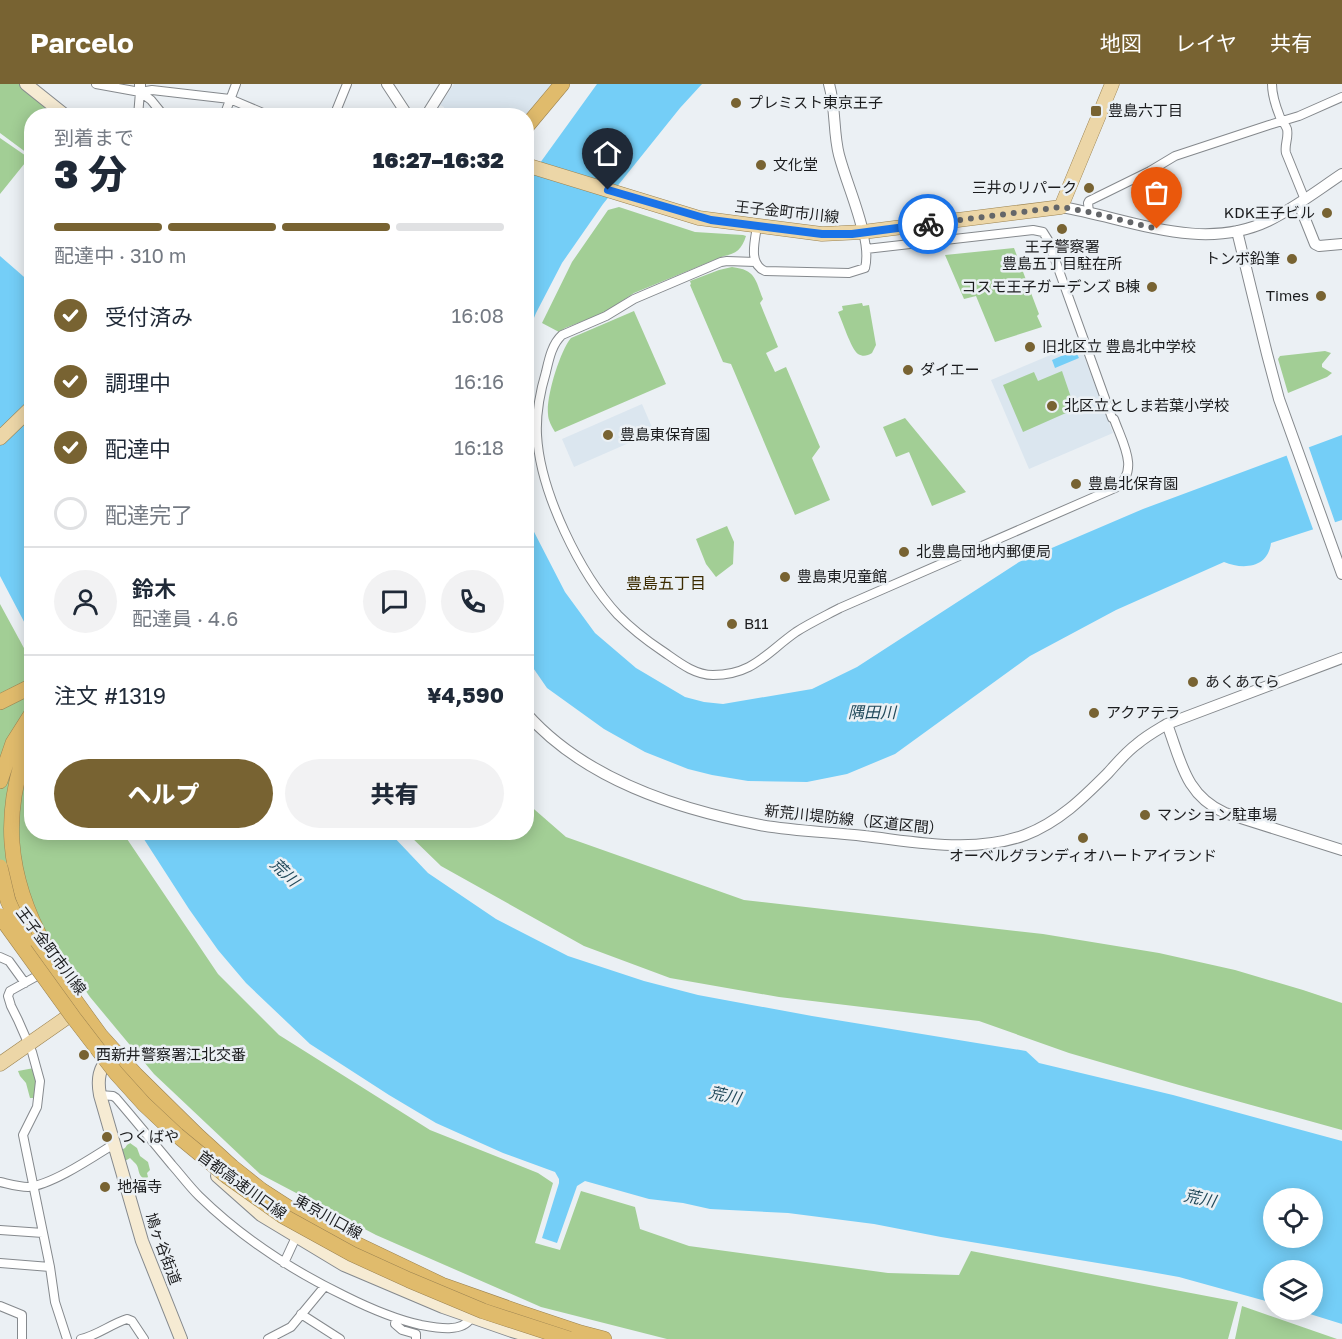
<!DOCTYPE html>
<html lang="ja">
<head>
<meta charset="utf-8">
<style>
	body { margin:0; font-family:"Golos Text","Noto Sans JP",sans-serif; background:#f2f2f3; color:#1f2937; height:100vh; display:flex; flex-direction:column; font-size:22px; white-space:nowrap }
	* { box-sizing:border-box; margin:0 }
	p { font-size:20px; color:#747a83 }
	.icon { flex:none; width:33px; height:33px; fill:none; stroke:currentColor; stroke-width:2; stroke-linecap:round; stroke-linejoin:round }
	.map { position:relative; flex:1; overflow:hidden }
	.panel { position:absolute; left:24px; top:24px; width:510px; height:732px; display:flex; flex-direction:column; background:#fff; border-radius:24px; box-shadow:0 3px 15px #0003 }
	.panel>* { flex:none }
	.controls { position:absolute; left:1263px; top:1104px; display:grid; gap:12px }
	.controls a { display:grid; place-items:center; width:60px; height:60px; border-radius:50%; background:#fff; box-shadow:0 3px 15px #0003; font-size:30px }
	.pin { position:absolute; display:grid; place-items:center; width:51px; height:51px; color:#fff; margin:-62px -26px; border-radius:50% 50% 50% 0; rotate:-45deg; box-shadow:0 0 6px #0007 }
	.pin .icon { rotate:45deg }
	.courier { position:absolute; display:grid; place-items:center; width:60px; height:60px; margin:-30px; border:4px solid #1a73e8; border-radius:50%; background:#fff; color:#222; box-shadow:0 2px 8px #0007 }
	.summary em { font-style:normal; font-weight:800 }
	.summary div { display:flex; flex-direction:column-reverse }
	.summary { display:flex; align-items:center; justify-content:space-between; height:102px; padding:0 30px }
	h1 { font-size:39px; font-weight:800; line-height:45px }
	.bar { display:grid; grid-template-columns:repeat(4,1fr); gap:9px 6px; align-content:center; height:72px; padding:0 30px }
	.bar i { height:8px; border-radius:4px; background:#e0e1e3 }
	.bar .selected { background:#786332 }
	.bar p { grid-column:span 4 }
	.line { display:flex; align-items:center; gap:15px; padding:0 30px; border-top:2px solid #e0e1e3 }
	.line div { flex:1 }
	.round { display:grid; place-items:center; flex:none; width:63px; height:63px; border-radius:32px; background:#f2f2f3 }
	ol { padding:0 30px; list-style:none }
	li { display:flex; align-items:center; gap:18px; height:66px }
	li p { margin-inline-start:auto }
	li .icon { padding:6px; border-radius:50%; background:#786332; color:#fff; stroke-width:4 }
	li:last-child { color:#747a83 }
	li i { width:33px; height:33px; border:3px solid #e0e1e3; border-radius:50% }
	.primary-button { display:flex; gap:12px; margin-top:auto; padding:12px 30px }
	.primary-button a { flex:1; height:69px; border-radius:36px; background:#786332; color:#fff; font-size:24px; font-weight:800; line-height:69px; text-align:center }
	.primary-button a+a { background:#f2f2f3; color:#1f2937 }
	header { display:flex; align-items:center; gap:36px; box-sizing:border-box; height:84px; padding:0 30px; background:#786332; color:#fff }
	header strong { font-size:28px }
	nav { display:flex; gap:33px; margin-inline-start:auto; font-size:21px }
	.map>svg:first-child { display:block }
	.built { fill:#dbe6ef }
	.green { fill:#a2ce95 }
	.water { fill:#74cef7; fill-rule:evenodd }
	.pier { fill:#ebf0f4 }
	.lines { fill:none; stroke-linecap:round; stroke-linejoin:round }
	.minor-casing { stroke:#85898d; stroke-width:10 }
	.tertiary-casing { stroke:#85898d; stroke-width:12 }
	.secondary-casing { stroke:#85898d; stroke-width:14 }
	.primary-casing { stroke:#9b8351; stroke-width:15 }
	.motorway-casing { stroke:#9b8351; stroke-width:16 }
	.minor { stroke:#fff; stroke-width:8 }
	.tertiary { stroke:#fff; stroke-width:10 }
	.secondary { stroke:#f6ebd3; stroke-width:12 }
	.primary { stroke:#ecd6a7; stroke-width:14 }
	.motorway { stroke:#e0bb6c; stroke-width:15 }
	.motorway-bridge-casing { stroke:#9b8351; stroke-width:16; stroke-linecap:butt }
	.motorway-bridge { stroke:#e0bb6c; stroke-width:15 }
	.done { stroke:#646669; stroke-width:6; stroke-dasharray:0 10.8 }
	.route { stroke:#1a73e8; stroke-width:8 }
	.poi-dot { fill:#786332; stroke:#ebf0f4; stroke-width:2 }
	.labels { text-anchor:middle; stroke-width:5; stroke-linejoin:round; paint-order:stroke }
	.poi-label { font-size:15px; fill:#1b1c1e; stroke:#ebf0f4; text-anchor:start }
	.street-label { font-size:15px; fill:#1b1c1e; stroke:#ebf0f4 }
	.neighbourhood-label { font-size:16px; fill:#3b2b01; stroke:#ebf0f4 }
	.water-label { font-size:16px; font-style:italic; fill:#21495a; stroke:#ebf0f4 }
</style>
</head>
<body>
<header>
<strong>Parcelo</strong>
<nav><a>地図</a><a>レイヤ</a><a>共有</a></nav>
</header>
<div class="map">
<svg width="1342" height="1255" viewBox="0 0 1342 1255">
	<rect width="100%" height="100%" fill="#ebf0f4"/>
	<!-- built -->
	<path class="built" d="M454,0H552L526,32L444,31V23L440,21Z
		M1079,259L1113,349L1029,385L991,296Z
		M642,320L654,348L574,383L562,355Z"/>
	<!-- green -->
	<path class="green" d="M0,0H19L59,31L32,32L31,72L0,49Z
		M0,54L29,74L0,110Z
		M619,123L695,148L743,151L746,152C742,165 736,170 724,172L634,209L604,229L565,244L559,248L542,239L572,178L608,126Z
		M1014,164L1039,230L1037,232L1042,243L995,258L976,212L964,215L945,171Z
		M732,183C756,186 755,195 763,215L760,219L778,263L766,269L775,288L786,283L820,363L812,374L830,416L795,431L731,280L723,278L690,201L691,200L690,197L719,186Z
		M862,219L863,222L869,221L876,261L872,269C867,272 863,273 858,270C851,265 842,236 838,228L843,226L842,222Z
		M634,227L666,300L555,348C552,343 548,336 548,330C546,313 560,267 571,254Z
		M1325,267L1331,269L1322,280V283L1332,289L1327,293L1288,309L1278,275L1280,272Z
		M1062,287L1075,325L1023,348L1003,301L1034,288L1038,297Z
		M905,334L966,408L932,422L909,368L896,373L883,343Z
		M727,442L734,458L733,480L716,493L706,480L696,455Z
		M0,520L31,577L32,748L123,749L218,890L279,951L430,1046L538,1089L553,1099L535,1159L560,1166L581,1107L635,1123L640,1145L689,1162L888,1189L959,1191L971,1167L1238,1218L1228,1255H667L541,1223L376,1151L260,1090L154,990L90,913L0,783Z
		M527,719L566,753L744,816L1043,850L1159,869L1235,886L1303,906L1342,919V1046L1179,1001L1069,969L979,937L779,913L670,894L584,862L441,782L407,749L526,748Z
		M34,984L37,995L36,1014H30L26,999L20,992L18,987Z
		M130,1059L137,1064L140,1072L148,1078L150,1086L147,1089L148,1093L145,1095C137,1092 140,1085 136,1080C135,1079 131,1075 130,1074L125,1077L121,1066L125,1064L127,1061Z
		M1242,1222L1337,1255H1235Z"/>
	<!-- water -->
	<path class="water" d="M597,0H702L680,24L603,120L562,179L536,229L527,251V97Z
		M0,172L31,199V551L0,492Z
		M1075,266L1079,274L1055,284L1052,276Z
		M1342,351V436L1271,459C1268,484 1243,486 1224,478L1116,526L1030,572L895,670L847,690L807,698L748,697L712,691L688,685L645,668L604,645L547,604L527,575L526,430L531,442L565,508L595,549L636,584L685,613L704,618L723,620L812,605L857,583L1019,478L1143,425Z
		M140,749H390L428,789L496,835L568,872L644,897L698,911L812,932L1026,967L1039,979L1173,1011L1342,1057V1240L1297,1226H1312V1186H1274L1273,1219L1179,1193L1140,1186L941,1153L874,1140L788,1129L710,1125L683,1119L649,1115L585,1097L577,1102L576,1105L557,1159L542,1154L559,1099V1095L555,1088L503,1069L436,1039L389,1011L310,960L246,899L218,866L189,825ZM1274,1114H1312V1154H1274Z"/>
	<!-- pier -->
	<path class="pier" d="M1308,361L1336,441L1314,448L1286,370Z"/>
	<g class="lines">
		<!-- minor casing -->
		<g class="minor-casing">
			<path id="minor" d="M96,0L140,8L151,16L164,32
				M1272,0C1272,10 1276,23 1280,33C1283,38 1285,40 1287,45C1289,54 1284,61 1286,69L1305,116
				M138,32L140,8L152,6L230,15L270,32
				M224,32L236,0
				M334,32L347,0
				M1089,128L1088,119L1089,117L1150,87L1175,72L1269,41L1299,32L1342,13
				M757,142C755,157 748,180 765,187L849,189L865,184C868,172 866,160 863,148
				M755,178L727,177L721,178L634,215L606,232L562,251C552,260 549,275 546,288C540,308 536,330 537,351C540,408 580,490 618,531C631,544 646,556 661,566C676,576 693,591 713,591C753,591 766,569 796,548C810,539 825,532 840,524L1115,404C1141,388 1122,358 1114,335L1112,334L1048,156L1043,148L1033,146L866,165
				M0,873L9,877L25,899
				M37,892L10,907L8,912L11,922L18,936L32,968L40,997L37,1023L23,1051L50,1183L55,1218L67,1255
				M100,1011L113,1012L116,1014C135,1036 153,1058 172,1081C181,1091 189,1102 199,1112C241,1153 291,1186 345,1212C369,1224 394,1235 421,1241C437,1244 462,1249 471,1234
				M0,1098C9,1100 19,1103 28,1103C52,1101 93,1073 114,1060
				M0,1146L43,1149
				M0,1179L50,1183
				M284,1179L296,1153
				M0,1222L22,1231V1255
				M301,1230L340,1255
				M396,1234L395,1240L402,1246L416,1250V1255
				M81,1255C98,1251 111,1240 127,1235L132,1237L144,1255
				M268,1255L291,1243L325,1202"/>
		</g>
		<!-- tertiary casing -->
		<g class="tertiary-casing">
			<path id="tertiary" d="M387,0L408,32
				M829,0C836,24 833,48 839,71C846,97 857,121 863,148
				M140,8V0
				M426,32L446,0
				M1299,120L1315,160L1319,162L1342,160
				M1061,123C1129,134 1200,169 1268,137C1295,124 1318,106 1342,90
				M1237,147L1267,270L1279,315L1342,490
				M526,629C584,695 676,725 760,741C794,747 829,748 864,752C917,758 973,770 1025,751C1059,738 1083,714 1108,689C1117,679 1126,668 1137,660C1146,652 1157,646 1167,640L1342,574
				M1167,640C1181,677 1185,711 1225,729L1342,766"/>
		</g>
		<!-- secondary casing -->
		<g class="secondary-casing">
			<path id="secondary" d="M26,0L66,32
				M110,972C99,984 97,995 100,1011L142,1157L181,1255
				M217,1092L261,1131L344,1181L443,1223L512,1247L539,1255"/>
		</g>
		<!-- primary casing -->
		<g class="primary-casing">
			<path id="primary" d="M526,81L699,134L822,150L863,148L1061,123L1112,0
				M0,354L32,323
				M0,980L76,927L74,924"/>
		</g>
		<!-- motorway casing -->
		<g class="motorway-casing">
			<path id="motorway" d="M526,43L562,0
				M0,618L32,602
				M32,650C0,727 6,792 46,864
				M0,697L13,659L32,629
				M22,843L100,951L136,991L198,1052L232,1083L261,1106L312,1139L442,1201L521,1229L581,1249L604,1255"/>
		</g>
		<!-- minor -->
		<use href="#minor" class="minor"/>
		<!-- tertiary -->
		<use href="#tertiary" class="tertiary"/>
		<!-- secondary -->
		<use href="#secondary" class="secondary"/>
		<!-- primary -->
		<use href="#primary" class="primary"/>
		<!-- motorway -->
		<use href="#motorway" class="motorway"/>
		<!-- motorway-bridge casing -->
		<g class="motorway-bridge-casing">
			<path id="motorway-bridge" d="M0,783L8,817L26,856
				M0,832L73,933L116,989L144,1020L177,1051L228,1093L283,1132L352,1170L409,1196L483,1227L569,1255"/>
		</g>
		<!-- motorway-bridge -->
		<use href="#motorway-bridge" class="motorway-bridge"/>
	</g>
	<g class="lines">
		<!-- done -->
		<path class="done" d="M928,140L1061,123L1089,128L1157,145"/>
		<!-- route -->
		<path class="route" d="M608,106L711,136L822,150H852L928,140"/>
	</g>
	<!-- markers -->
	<g class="poi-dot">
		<circle cx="736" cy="19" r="6"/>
		<rect x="1090" y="21" width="12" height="12" rx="3"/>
		<circle cx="761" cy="81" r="6"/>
		<circle cx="1089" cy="104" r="6"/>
		<circle cx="1327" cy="129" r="6"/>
		<circle cx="1062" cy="145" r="6"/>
		<circle cx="1292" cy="175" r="6"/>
		<circle cx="1152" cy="203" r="6"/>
		<circle cx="1321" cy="212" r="6"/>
		<circle cx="1030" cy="263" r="6"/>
		<circle cx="908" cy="286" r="6"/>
		<circle cx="1052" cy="322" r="6"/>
		<circle cx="608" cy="351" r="6"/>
		<circle cx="1076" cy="400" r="6"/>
		<circle cx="904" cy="468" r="6"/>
		<circle cx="785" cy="493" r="6"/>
		<circle cx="732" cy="540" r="6"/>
		<circle cx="1193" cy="598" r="6"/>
		<circle cx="1094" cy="629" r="6"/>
		<circle cx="1145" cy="731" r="6"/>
		<circle cx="1083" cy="754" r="6"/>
		<circle cx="84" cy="971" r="6"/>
		<circle cx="107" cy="1053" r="6"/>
		<circle cx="105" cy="1103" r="6"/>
	</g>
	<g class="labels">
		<!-- poi labels -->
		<g class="poi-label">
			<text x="748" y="24">プレミスト東京王子</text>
			<text x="1108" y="32">豊島六丁目</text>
			<text x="773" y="86">文化堂</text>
			<text x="1077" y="109" text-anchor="end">三井のリパーク</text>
			<text x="1315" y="134" text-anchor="end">KDK王子ビル</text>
			<text x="1062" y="168" text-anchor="middle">王子警察署<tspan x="1062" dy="17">豊島五丁目駐在所</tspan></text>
			<text x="1280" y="180" text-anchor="end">トンボ鉛筆</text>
			<text x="1140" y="208" text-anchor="end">コスモ王子ガーデンズ B棟</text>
			<text x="1309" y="217" text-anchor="end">Times</text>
			<text x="1042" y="268">旧北区立 豊島北中学校</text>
			<text x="920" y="291">ダイエー</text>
			<text x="1064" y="327">北区立としま若葉小学校</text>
			<text x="620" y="356">豊島東保育園</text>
			<text x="1088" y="405">豊島北保育園</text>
			<text x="916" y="473">北豊島団地内郵便局</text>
			<text x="797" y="498">豊島東児童館</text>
			<text x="744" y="545">B11</text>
			<text x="1205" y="603">あくあてら</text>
			<text x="1106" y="634">アクアテラ</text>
			<text x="1157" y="736">マンション駐車場</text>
			<text x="1083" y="777" text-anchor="middle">オーベルグランディオハートアイランド</text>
			<text x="96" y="976">西新井警察署江北交番</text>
			<text x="119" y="1058">つくばや</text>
			<text x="117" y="1108">地福寺</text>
		</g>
		<!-- street labels -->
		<g class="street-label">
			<text transform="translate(787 128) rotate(6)" y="5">王子金町市川線</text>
			<text transform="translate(854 736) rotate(6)" y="5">新荒川堤防線（区道区間）</text>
			<text transform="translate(51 867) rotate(53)" y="5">王子金町市川線</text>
			<text transform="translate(242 1101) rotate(36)" y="5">首都高速川口線</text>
			<text transform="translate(328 1133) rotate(29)" y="5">東京川口線</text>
			<text transform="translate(163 1165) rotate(70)" y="5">鳩ヶ谷街道</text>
		</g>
		<!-- neighbourhood labels -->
		<g class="neighbourhood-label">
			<text x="666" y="505">豊島五丁目</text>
		</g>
		<!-- water labels -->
		<g class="water-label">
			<text x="872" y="634">隅田川</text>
			<text transform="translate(285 788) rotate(44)" y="6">荒川</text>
			<text transform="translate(725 1011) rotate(12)" y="6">荒川</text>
			<text transform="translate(1200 1114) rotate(12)" y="6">荒川</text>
		</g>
	</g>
</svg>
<div class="controls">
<a><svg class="icon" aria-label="locate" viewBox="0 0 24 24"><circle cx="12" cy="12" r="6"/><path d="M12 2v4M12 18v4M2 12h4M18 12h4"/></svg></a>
<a><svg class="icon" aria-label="layers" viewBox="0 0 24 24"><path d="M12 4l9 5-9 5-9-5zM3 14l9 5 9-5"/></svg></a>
</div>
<div class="pin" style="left:1157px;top:145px;background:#ea580c"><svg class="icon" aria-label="bag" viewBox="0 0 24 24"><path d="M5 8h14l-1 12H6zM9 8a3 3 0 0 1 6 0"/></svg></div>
<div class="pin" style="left:608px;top:106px;background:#1f2937"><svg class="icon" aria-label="home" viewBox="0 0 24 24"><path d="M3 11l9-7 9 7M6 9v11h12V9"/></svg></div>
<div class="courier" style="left:928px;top:140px"><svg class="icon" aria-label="bike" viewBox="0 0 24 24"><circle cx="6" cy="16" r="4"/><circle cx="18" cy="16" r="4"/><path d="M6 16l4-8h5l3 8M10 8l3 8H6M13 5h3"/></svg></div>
<section class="panel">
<div class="summary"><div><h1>3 分</h1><p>到着まで</p></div><em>16:27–16:32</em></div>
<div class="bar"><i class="selected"></i><i class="selected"></i><i class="selected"></i><i></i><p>配達中 · 310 m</p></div>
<ol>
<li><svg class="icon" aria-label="check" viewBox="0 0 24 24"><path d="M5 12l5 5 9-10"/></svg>受付済み<p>16:08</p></li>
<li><svg class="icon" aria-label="check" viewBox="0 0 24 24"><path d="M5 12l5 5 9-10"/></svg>調理中<p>16:16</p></li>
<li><svg class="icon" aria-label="check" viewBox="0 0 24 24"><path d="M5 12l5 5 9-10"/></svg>配達中<p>16:18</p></li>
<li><i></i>配達完了</li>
</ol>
<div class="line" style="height:108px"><a class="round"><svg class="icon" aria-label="person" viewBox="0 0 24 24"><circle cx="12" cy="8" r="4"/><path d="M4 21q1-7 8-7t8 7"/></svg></a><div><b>鈴木</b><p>配達員 · 4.6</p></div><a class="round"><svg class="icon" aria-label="chat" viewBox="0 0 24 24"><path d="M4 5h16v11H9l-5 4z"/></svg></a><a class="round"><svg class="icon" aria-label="phone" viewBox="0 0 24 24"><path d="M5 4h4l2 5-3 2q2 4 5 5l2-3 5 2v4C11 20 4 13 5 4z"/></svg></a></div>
<div class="line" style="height:78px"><div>注文 #1319</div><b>¥4,590</b></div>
<div class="primary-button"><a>ヘルプ</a><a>共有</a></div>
</section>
</div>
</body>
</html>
